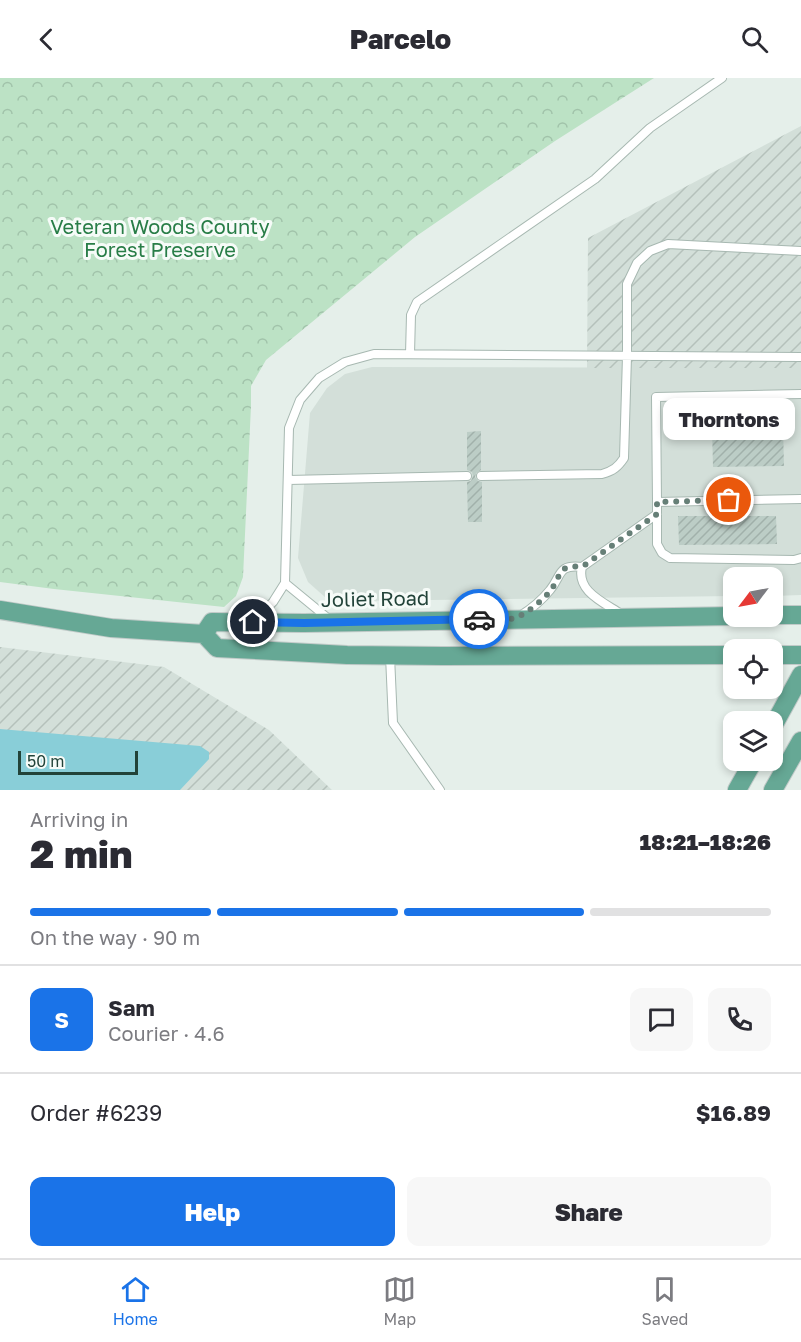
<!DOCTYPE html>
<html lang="en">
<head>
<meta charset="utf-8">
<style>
	body { margin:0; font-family:"Golos Text",sans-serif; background:#f7f7f7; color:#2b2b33; height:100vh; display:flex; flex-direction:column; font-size:22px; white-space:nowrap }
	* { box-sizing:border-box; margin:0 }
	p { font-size:20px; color:#7c7c81 }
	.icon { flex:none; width:33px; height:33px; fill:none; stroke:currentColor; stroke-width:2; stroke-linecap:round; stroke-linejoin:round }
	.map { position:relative; height:712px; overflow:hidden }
	.side { display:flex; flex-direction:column; background:#fff; flex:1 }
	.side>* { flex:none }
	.needle { width:39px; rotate:238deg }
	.controls { position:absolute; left:723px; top:489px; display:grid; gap:12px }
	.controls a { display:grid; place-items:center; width:60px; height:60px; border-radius:12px; background:#fff; box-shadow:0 3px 9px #0003; font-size:30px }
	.scale { position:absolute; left:18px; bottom:15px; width:120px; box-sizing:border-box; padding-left:6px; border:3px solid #224339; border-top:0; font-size:16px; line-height:21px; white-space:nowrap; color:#224339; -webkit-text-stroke:4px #f6fbf8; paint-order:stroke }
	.pin { position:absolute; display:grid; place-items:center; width:51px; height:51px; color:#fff; margin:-26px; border:3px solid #fff; border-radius:50%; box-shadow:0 2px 6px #0007 }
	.courier { position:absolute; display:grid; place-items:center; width:60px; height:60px; margin:-30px; border:4px solid #1a73e8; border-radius:50%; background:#fff; color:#222; box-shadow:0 2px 8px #0007 }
	.bubble { position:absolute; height:42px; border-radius:12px; background:#fff; box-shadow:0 3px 9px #0003; font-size:20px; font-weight:800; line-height:42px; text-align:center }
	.headline em { font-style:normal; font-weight:800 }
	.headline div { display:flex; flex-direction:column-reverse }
	.headline { display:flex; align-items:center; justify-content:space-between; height:102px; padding:0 30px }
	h1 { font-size:39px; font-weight:800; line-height:45px }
	.bar { display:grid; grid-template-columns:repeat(4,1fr); gap:9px 6px; align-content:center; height:72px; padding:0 30px }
	.bar i { height:8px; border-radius:4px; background:#e1e1e2 }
	.bar .on { background:#1a73e8 }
	.bar p { grid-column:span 4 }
	.line { display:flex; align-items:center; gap:15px; padding:0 30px; border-top:2px solid #e1e1e2 }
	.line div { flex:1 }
	.round { display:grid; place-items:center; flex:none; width:63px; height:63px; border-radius:12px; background:#f7f7f7 }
	.action { display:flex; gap:12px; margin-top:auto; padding:12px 30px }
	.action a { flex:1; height:69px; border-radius:12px; background:#1a73e8; color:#fff; font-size:24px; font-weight:800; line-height:69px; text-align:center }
	.action a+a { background:#f7f7f7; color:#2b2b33 }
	header { display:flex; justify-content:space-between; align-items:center; height:78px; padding:0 30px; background:#fff; font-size:27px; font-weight:800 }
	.dock { display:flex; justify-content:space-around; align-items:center; height:84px; border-top:2px solid #e1e1e2; background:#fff; font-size:16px; color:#7c7c81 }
	.dock a { display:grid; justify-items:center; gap:3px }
	.dock .on { color:#1a73e8 }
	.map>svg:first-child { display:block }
	.built { fill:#d3dfd9 }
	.industrial { fill:url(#industrial-furrows) }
	.forest { fill:url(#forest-crowns) }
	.water { fill:#89ced8 }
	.building { fill:url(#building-hatch) }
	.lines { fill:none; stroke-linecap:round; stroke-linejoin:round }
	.service-casing { stroke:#a7b8b1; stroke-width:10 }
	.primary-casing { stroke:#c1cac8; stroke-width:20 }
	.service { stroke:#fff; stroke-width:8 }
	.primary { stroke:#66a895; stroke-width:18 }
	.done { stroke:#667f77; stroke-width:6; stroke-dasharray:0 10.8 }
	.route { stroke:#1a73e8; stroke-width:8 }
	.labels { text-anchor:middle; stroke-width:6; stroke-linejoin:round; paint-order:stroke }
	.park-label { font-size:20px; fill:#287d47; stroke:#f6fbf8 }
	.street-label { font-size:20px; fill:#224339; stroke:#f6fbf8 }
</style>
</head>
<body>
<header><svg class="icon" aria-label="back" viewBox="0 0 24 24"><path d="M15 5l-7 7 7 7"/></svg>Parcelo<svg class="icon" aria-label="search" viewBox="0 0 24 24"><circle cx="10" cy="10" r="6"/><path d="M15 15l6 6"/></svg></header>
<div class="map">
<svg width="801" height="712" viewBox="0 0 801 712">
	<defs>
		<pattern id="industrial-furrows" width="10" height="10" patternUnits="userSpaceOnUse" patternTransform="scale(1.5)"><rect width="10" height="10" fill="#d3dfd9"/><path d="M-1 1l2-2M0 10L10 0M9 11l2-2" fill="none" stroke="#b5c1bb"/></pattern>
		<pattern id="forest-crowns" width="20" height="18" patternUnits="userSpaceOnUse" patternTransform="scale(1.5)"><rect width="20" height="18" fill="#bce2c5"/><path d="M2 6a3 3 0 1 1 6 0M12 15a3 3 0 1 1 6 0" fill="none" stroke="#a1c3aa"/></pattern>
		<pattern id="building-hatch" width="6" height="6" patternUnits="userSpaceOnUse" patternTransform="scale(1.5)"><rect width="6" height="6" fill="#bccdc6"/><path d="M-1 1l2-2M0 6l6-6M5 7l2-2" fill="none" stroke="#a1b1ab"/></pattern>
	</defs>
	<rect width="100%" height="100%" fill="#e5efea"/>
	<!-- built -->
	<path class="built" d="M372,289L801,290V517L773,518L772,500H734L733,518L353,523L326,520L308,504L298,480L310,335L327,310L345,296Z"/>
	<!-- industrial -->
	<path class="industrial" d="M801,48V290H587L588,160Z
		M0,569L164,589L269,652L332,712H0Z"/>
	<!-- forest -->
	<path class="forest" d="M0,0H654L555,63L415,159L266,282L251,308V328L243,499L236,518L224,529L54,511L0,504Z"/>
	<!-- water -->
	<path class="water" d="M0,651L200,668L209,674V681L180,712H0Z"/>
	<!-- building -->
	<path class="building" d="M783,349L784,388L713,389L712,350Z
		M481,353V392L476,395L475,399L478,403L482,404V444H468L467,404L471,403L473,398L472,394L467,392V354Z
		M678,438H776L777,466L679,467Z"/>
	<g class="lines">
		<!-- service casing -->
		<g class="service-casing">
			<path id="service" d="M410,276L411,237L417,224L595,101L650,50L722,0
				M801,316L656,319L657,424L801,421
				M481,398L602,396C613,393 618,389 624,380L627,278V206L637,185L650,173L668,166L801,173
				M288,402L467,398
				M657,424V466L662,475L670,480L794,482L801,480
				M582,489C576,513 603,524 621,536
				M285,505L330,542
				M520,538C531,531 542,522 550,512C562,498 557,486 582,489L657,436
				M256,541L273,524L285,505L289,350L300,322L319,300L345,284L374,276L801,279
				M390,578L393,645L440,712"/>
		</g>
		<!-- primary casing -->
		<g class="primary-casing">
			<path id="primary" d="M0,532L111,550L204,556L217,570L347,577L443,578L734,577
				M772,537H801
				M204,556L212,544L304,545L734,538
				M772,577H801
				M772,650L801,597
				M737,712L754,682
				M773,712L801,663"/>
		</g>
		<!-- service -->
		<use href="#service" class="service"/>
		<!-- primary -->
		<use href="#primary" class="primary"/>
	</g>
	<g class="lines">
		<!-- done -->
		<path class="done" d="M479,541C489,541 509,543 517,539C528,535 544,521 551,512C562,497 557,486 582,489L657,436V424L729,422"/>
		<!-- route -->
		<path class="route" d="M253,544L304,545L479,541"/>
	</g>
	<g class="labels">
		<!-- park labels -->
		<g class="park-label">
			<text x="160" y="156">Veteran Woods County<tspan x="160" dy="23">Forest Preserve</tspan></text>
		</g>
		<!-- street labels -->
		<g class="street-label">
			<text transform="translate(375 521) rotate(-1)" y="7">Joliet Road</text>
		</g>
	</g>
</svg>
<div class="controls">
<a><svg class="needle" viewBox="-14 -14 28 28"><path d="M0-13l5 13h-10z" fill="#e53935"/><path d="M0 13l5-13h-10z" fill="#7c7c81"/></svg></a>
<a><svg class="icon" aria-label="locate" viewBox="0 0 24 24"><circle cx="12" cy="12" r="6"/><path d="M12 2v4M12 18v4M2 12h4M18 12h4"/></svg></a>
<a><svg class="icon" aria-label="layers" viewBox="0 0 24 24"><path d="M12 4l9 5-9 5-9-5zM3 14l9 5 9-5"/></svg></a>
</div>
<div class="scale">50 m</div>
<div class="pin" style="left:729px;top:422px;background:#ea580c"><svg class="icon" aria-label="bag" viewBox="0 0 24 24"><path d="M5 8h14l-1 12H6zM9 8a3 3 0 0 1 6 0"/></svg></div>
<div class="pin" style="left:253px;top:544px;background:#1f2937"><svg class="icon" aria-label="home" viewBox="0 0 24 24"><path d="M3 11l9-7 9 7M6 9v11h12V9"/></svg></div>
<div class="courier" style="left:479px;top:541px"><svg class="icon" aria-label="car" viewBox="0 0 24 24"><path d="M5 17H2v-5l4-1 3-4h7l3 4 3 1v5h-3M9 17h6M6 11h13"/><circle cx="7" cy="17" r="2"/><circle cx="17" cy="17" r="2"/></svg></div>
<div class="bubble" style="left:663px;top:320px;width:132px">Thorntons</div>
</div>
<section class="side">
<div class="headline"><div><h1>2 min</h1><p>Arriving in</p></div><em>18:21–18:26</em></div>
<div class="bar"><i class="on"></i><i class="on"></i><i class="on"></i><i></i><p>On the way · 90 m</p></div>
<div class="line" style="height:108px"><b class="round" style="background:#1a73e8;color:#fff">S</b><div><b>Sam</b><p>Courier · 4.6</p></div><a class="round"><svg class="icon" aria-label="chat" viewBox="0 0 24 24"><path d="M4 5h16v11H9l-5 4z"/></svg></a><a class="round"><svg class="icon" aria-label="phone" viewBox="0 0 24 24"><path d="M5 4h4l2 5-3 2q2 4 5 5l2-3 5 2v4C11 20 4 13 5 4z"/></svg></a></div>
<div class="line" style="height:78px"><div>Order #6239</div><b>$16.89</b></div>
<div class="action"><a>Help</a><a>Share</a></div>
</section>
<nav class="dock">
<a class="on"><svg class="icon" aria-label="home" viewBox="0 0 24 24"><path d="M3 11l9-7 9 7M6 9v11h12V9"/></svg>Home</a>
<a><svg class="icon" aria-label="map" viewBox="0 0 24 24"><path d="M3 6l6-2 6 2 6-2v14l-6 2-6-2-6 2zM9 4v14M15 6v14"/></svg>Map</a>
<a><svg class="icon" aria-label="saved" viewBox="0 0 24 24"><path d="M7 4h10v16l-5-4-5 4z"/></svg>Saved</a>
</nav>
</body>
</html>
